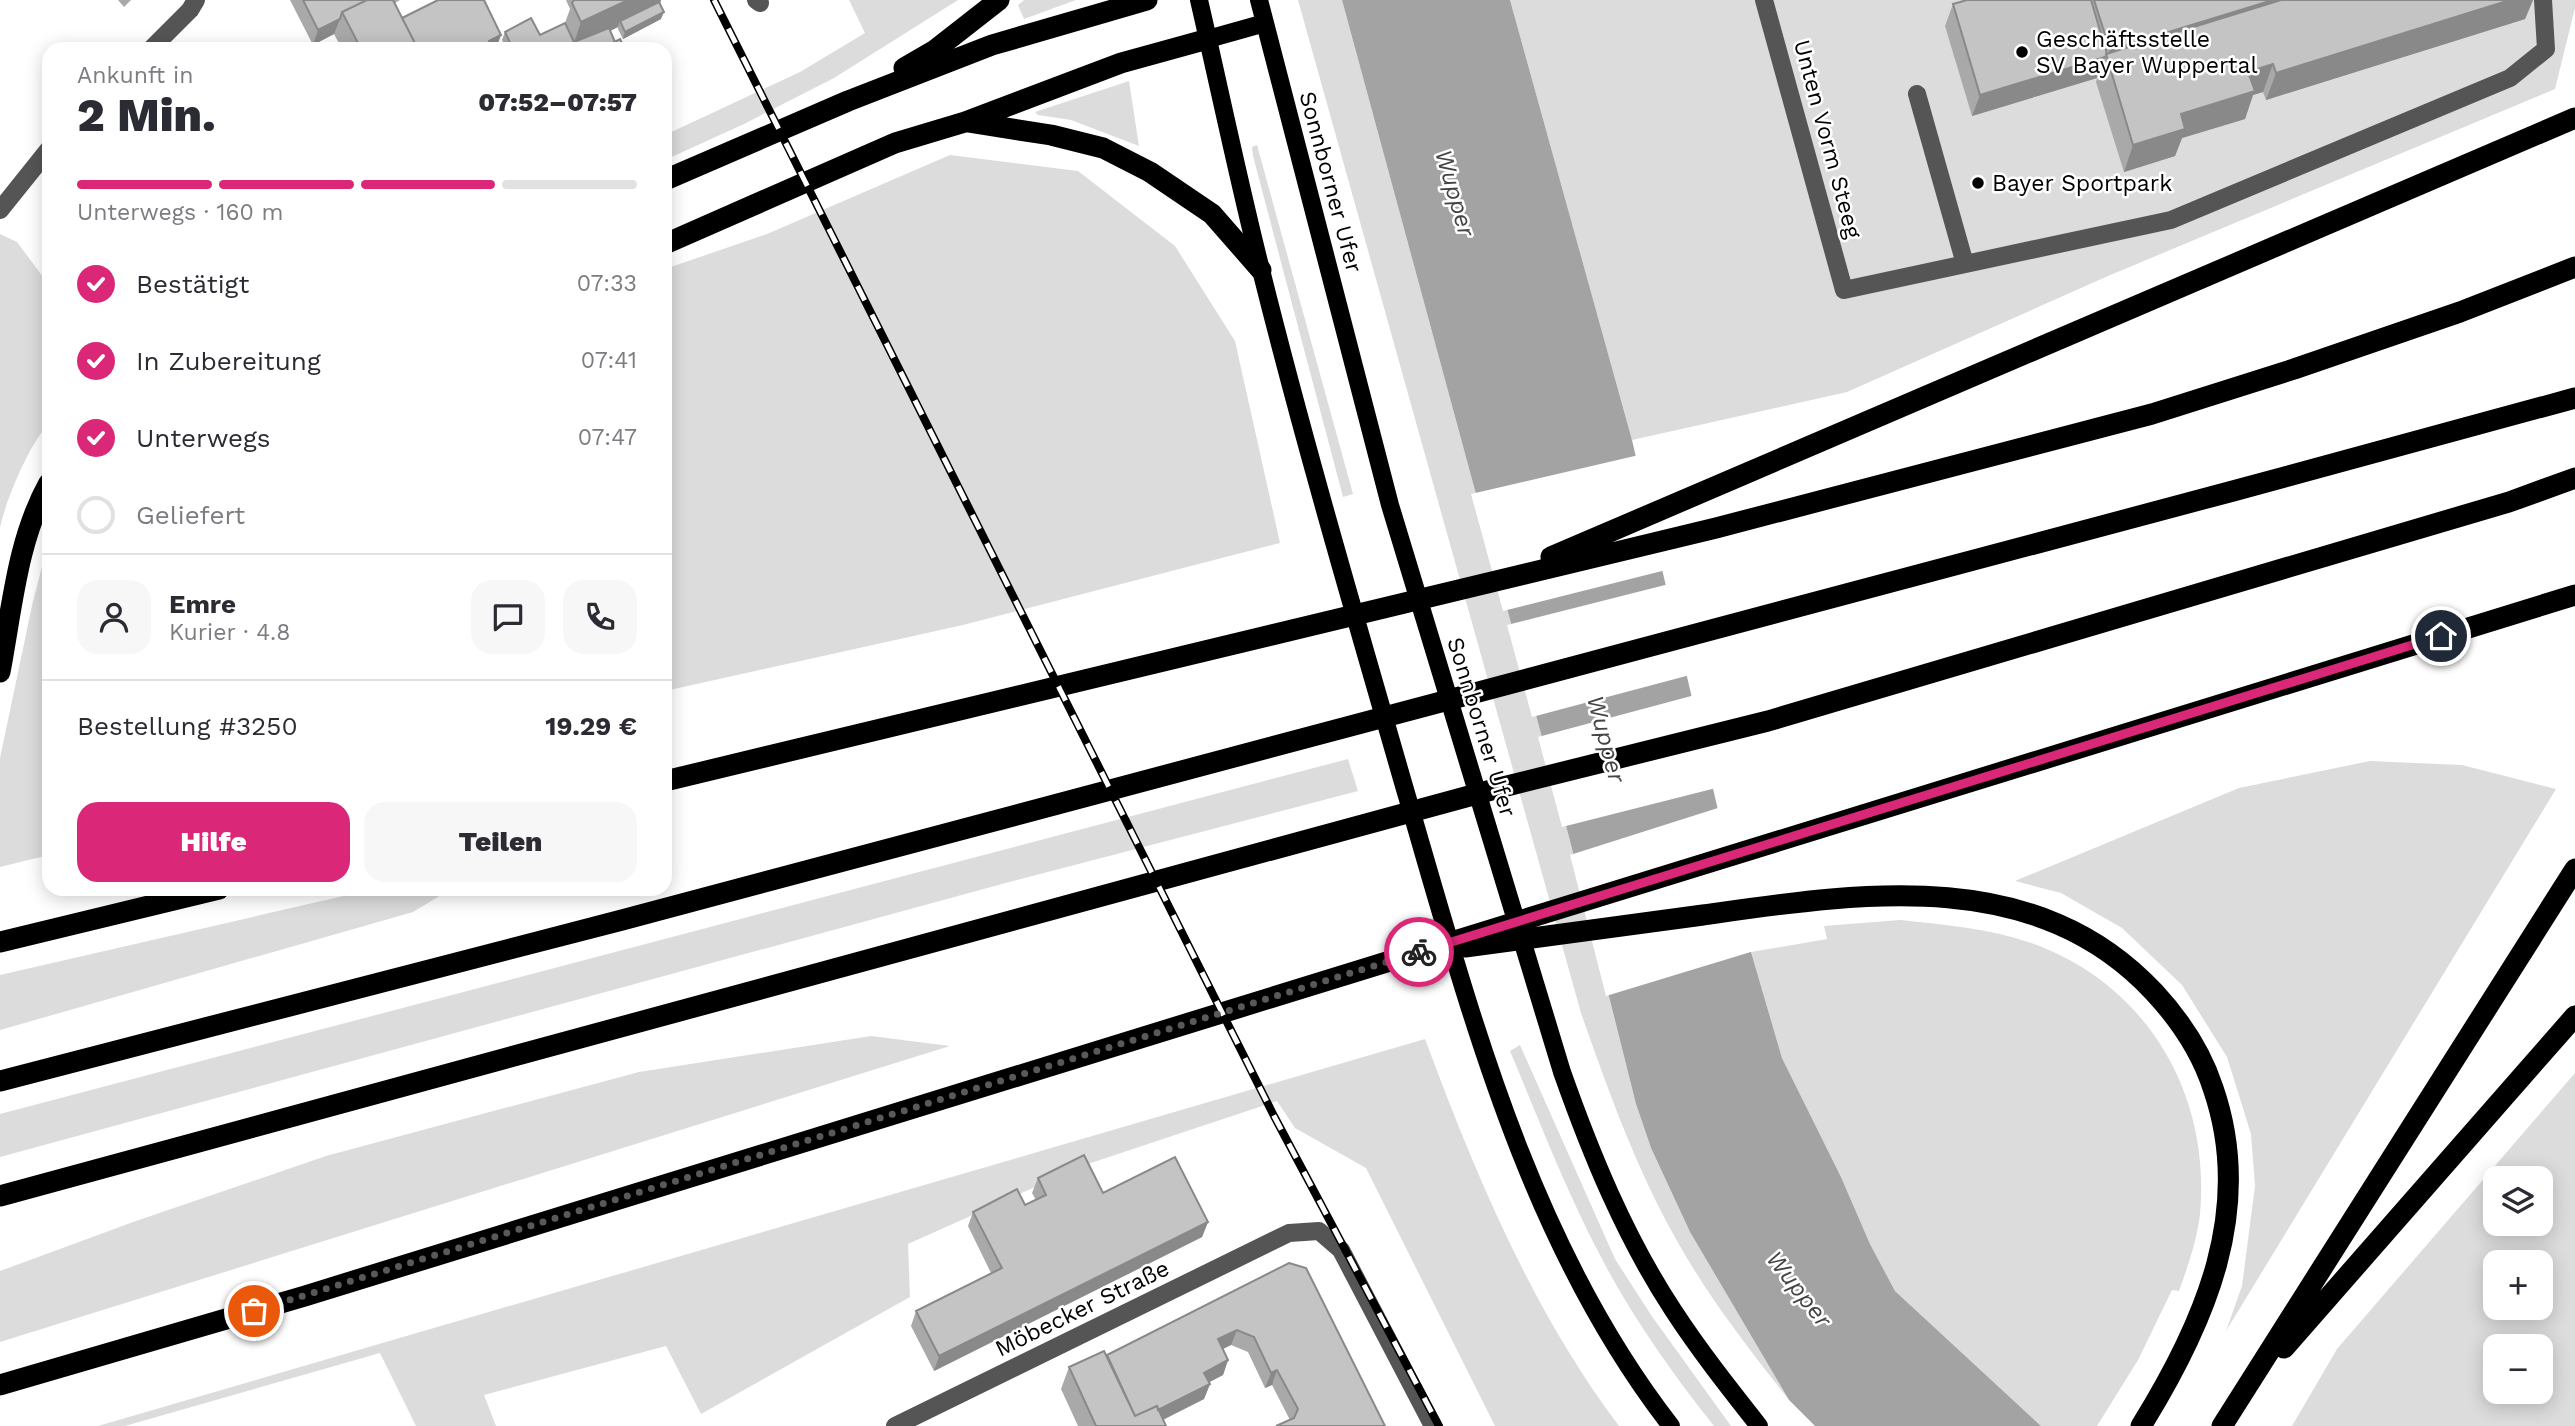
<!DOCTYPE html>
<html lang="de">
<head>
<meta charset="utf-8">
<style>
	body { margin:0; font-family:"Work Sans",sans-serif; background:#f7f7f7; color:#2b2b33; height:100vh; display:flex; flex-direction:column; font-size:26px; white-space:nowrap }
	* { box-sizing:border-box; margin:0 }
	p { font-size:23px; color:#7c7c81 }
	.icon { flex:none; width:38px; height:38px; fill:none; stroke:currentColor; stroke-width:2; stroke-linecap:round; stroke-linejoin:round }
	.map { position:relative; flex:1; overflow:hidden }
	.drawer { position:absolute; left:42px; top:42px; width:630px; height:854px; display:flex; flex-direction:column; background:#fff; border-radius:21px; box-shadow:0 4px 18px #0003 }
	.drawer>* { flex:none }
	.buttons { position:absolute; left:2483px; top:1166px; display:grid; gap:14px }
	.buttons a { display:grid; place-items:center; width:70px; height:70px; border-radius:14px; background:#fff; box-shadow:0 4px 18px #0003; font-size:35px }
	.pin { position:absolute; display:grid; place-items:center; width:60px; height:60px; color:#fff; margin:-30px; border:4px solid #fff; border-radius:50%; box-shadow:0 2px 7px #0007 }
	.courier { position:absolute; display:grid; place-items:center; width:70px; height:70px; margin:-35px; border:5px solid #db2777; border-radius:50%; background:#fff; color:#222; box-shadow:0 2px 9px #0007 }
	.summary em { font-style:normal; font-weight:800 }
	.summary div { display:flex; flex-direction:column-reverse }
	.summary { display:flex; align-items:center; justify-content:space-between; height:119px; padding:0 35px }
	h1 { font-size:46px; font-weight:800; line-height:52px }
	.bar { display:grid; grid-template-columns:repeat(4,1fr); gap:10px 7px; align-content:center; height:84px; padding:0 35px }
	.bar i { height:9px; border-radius:5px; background:#e1e1e2 }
	.bar .current { background:#db2777 }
	.bar p { grid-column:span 4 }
	.line { display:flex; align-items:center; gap:18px; padding:0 35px; border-top:2px solid #e1e1e2 }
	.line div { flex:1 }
	.round { display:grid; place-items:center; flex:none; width:74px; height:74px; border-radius:21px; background:#f7f7f7 }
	ol { padding:0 35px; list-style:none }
	li { display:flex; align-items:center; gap:21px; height:77px }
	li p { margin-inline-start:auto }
	li .icon { padding:7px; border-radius:50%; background:#db2777; color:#fff; stroke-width:4 }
	li:last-child { color:#7c7c81 }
	li i { width:38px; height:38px; border:4px solid #e1e1e2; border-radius:50% }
	.action { display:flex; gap:14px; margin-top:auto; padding:14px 35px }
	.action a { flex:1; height:80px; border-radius:21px; background:#db2777; color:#fff; font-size:28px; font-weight:800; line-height:80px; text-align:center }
	.action a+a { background:#f7f7f7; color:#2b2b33 }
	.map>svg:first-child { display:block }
	.green { fill:#dcdcdc; fill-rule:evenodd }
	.water { fill:#a3a3a3 }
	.pier { fill:#fff }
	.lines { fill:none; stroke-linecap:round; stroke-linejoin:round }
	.minor { stroke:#555; stroke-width:18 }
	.major { stroke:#000; stroke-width:18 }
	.highway { stroke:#000; stroke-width:21 }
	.rail-casing { stroke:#000; stroke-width:8 }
	.rail { stroke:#fff; stroke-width:5; stroke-dasharray:16; stroke-linecap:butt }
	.wall { fill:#a9a9a9 }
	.shaded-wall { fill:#898989 }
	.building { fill:#c4c4c4; stroke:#898989; stroke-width:2 }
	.done { stroke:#595959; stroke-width:7; stroke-dasharray:0 12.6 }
	.route { stroke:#db2777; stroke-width:9 }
	.poi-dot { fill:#000; stroke:#fff; stroke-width:2.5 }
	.labels { text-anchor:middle; stroke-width:5; stroke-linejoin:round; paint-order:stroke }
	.poi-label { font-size:23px; fill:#000; stroke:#fff; text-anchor:start }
	.street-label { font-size:23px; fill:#000; stroke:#fff }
	.water-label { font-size:24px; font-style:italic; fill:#444; stroke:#fff }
</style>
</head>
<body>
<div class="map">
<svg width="2575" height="1426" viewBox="0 0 2575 1426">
	<rect width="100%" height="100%" fill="#fff"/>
	<!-- green -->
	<path class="green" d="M849,0H958L834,78L744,124L665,160V135L800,72L865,33Z
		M1024,0H1076L1024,19L1018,5Z
		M1298,0H1342L1569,837L1636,1104L1651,1148L1690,1232L1789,1400C1749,1349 1708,1297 1676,1239C1636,1168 1608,1090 1581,1013Z
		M1510,0H2575V8L2555,89L2108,276L1847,392L1632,440Z
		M1129,81L1139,146L1071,120L1038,115L1035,112Z
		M1257,145L1353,494L1343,497L1253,156L1252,147Z
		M950,155L1078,171L1175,246L1235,341L1280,543L963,625L665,691V269L767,234Z
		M0,234L17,242L49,285V423C29,445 6,499 0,528Z
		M49,540V855L0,867V758L33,601Z
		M1348,759L1358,791L1013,881L0,1157V1114Z
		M2370,761L2462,765L2556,789L2226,1331L2242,1286L2255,1186L2251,1134L2227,1057L2182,985L2122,928L2061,893L2015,881L2239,788Z
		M374,889H451L413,912L0,1030V975Z
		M1900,920C1944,925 1989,928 2031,943C2147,984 2211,1094 2200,1214C2197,1240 2188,1266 2179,1291L2172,1290L2138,1360L2097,1426H2041L1895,1291L1870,1244L1841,1177L1782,1058L1751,952L1827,939L1824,926Z
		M871,1036L950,1046L0,1342V1271L136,1221L326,1156L639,1072Z
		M1425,1039C1475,1173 1532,1311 1619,1426H1495L1366,1168L1295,1128L1277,1101L1082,1166L908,1244L910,1297L701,1414L666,1346L484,1395L496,1426H416L380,1353L125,1426H98Z
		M1520,1045L1615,1259L1651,1315L1731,1426H1714C1672,1373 1632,1317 1601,1257C1566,1191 1539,1120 1510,1051Z
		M2575,1073V1426H2292L2337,1349ZM2496,1178H2541V1223H2496ZM2496,1262H2541V1307H2496ZM2496,1346H2541V1391H2496Z"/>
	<!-- water -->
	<path class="water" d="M1342,0H1510L1632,440L1751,952L1782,1058L1841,1177L1870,1244L1895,1291L2041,1426H1815L1789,1400L1690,1232L1651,1148L1636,1104L1569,837Z"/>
	<!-- pier -->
	<path class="pier" d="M1639,455L1666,570L1503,611L1471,494Z
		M1669,584L1690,675L1532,717L1507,625Z
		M1695,695L1716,788L1562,827L1538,737Z
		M1721,807L1754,951L1606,996L1570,855Z"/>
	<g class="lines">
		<!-- minor -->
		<path class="minor" d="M756,0L760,3
			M1764,0L1844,290L2171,220L2510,78L2546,49L2543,0
			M151,49L190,10L196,0
			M1917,94L1965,264
			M0,210L49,149
			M895,1426L1289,1233L1319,1231L1341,1250L1433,1426"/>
		<!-- major -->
		<path class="major" d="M1199,0C1220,91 1239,183 1262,274C1305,446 1355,616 1404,786C1469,1007 1527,1241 1671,1426
			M1259,0L1390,505L1562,1072C1591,1154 1625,1237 1673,1310C1699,1350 1729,1388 1759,1426
			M1208,39L1265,23"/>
		<!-- highway -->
		<path class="highway" d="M904,68L935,50L999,0
			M968,122L1051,135L1103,148L1150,172L1212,214L1261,270
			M665,180L848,101L992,45L1147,0
			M665,244L895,143L965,122L1121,63L1208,39
			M1551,557L2575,118
			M0,672C12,609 17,540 49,483
			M665,781L1716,528L2152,414L2294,369L2460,312L2575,267
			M0,942L219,889
			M1465,947C1545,936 1624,925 1703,915C1858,893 2035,864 2154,992C2180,1020 2201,1051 2213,1088C2255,1209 2205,1323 2141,1426
			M0,1081L622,920L2233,491L2575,398
			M0,1196L1495,789L1768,721L2509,502L2575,478
			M2284,1348L2575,1016
			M0,1385L305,1296L2575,595
			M2222,1426L2575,869"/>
		<!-- rail casing -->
		<g class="rail-casing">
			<path id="rail" d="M714,0L1274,1116L1439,1426"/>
		</g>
		<!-- rail -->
		<use href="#rail" class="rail"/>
	</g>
	<!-- wall -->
	<path class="wall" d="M118,0H131L124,7Z
		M290,0H400L395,3L402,18L496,49H342L334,34L313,45Z
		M566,0H661L660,4L661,19L623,39L618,29V27L610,31L615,42L625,49H507L502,40L505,32L540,35L565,23L570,9Z
		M1967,0H2533L2525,19L2266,100L2263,92L2253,95L2245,119L2182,138L2175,156L2124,172L2096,82L2097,78L1972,116L1945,26L1953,4Z
		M1038,1178L1103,1193L1208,1222L1202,1237L934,1371L911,1326L916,1311L991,1273L968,1226L973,1212L1025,1205L1036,1200L1032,1193Z
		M1289,1263L1385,1426L1290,1420L1272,1385L1265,1388L1248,1352L1231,1345L1223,1349L1228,1360L1223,1375L1209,1382L1210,1384L1204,1399L1163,1420L1166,1426H1078L1061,1389L1069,1367L1107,1355Z"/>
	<!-- shaded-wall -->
	<path class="shaded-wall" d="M628,0H661L658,8L620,21L618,27L572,49L581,22Z
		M2273,0H2349L2108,56L2110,50Z
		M2510,0H2533L2525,19L2266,100L2276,73Z
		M664,12L661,19L623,39L625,32Z
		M340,19L334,34L313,45L318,30Z
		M501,35L496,49H486L489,41Z
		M2105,57L2097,78L1972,116L1980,95Z
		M2273,64L2263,92L2253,95L2245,119L2182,138L2175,156L2124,172L2133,145L2248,72Z
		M1208,1222L1202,1237L934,1371L939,1356Z
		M1237,1330L1231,1345L1212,1354L1218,1339Z
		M1228,1360L1223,1375L1198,1388L1204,1373Z
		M1277,1370L1272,1385L1265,1388L1271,1373Z
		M1210,1384L1204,1399L1150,1426L1132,1423Z"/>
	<!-- building -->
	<path class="building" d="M303,0H367L342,12L340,19L318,30Z
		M367,0H393L418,49H361L342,12Z
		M438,0H484L501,35L489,41L492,47L488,49H418L402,18Z
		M574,0H628L581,22L572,3Z
		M1967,0H2091L2107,54L2105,57L1980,95L1953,4Z
		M2094,0H2273L2110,50Z
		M2281,0H2510L2276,73L2273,64L2248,72L2255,91L2181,114L2185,129L2133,145L2106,54Z
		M659,2L664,12L625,32L620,21Z
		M531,18L540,35L565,23L574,42L609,28L615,42L601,49H559L557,45L550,49H513L505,32Z
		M620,39L625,49H601Z
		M557,45L559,49H550Z
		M1084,1155L1103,1193L1175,1157L1208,1222L939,1356L916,1311L1002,1268L973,1212L1017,1189L1025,1205L1046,1195L1038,1178Z
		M1289,1263L1306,1268L1385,1426H1276L1294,1418L1298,1409L1277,1370L1271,1373L1254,1337L1237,1330L1218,1339L1228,1360L1204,1373L1210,1384L1158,1410L1157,1406L1135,1416L1107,1355Z
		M1104,1351L1135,1416L1157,1406L1166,1426H1096L1069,1367Z"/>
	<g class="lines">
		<!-- done -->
		<path class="done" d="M254,1311L1419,952"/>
		<!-- route -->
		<path class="route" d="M1419,952L2441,636"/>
	</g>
	<!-- markers -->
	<g class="poi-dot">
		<circle cx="2022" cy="52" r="7"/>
		<circle cx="1978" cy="183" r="7"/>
	</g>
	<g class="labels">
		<!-- poi labels -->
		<g class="poi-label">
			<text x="2036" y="47">Geschäftsstelle<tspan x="2036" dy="26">SV Bayer Wuppertal</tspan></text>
			<text x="1992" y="191">Bayer Sportpark</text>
		</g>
		<!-- street labels -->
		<g class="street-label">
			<text transform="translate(1828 139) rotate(75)" y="8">Unten Vorm Steeg</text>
			<text transform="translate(1331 182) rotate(75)" y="8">Sonnborner Ufer</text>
			<text transform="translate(1482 727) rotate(73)" y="8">Sonnborner Ufer</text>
			<text transform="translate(1082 1308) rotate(-26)" y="8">Möbecker Straße</text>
		</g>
		<!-- water labels -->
		<g class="water-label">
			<text transform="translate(1455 193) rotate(74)" y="8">Wupper</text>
			<text transform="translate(1606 739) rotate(75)" y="8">Wupper</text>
			<text transform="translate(1799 1289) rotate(52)" y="8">Wupper</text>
		</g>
	</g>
</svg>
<div class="buttons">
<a><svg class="icon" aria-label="layers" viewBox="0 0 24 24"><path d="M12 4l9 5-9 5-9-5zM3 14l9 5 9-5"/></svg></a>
<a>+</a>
<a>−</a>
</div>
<div class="pin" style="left:254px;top:1311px;background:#ea580c"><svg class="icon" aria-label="bag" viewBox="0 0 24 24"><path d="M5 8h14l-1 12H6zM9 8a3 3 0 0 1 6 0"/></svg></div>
<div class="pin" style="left:2441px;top:636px;background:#1f2937"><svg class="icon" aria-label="home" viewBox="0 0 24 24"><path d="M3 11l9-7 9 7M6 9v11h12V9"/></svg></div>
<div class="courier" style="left:1419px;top:952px"><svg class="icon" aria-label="bike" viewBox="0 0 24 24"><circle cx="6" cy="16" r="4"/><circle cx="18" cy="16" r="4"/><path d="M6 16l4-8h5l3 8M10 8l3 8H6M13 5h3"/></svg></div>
<section class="drawer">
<div class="summary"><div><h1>2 Min.</h1><p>Ankunft in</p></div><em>07:52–07:57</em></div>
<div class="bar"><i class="current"></i><i class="current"></i><i class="current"></i><i></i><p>Unterwegs · 160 m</p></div>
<ol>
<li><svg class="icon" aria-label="check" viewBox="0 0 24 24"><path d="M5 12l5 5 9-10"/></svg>Bestätigt<p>07:33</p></li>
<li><svg class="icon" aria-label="check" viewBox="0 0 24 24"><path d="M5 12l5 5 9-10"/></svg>In Zubereitung<p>07:41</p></li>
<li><svg class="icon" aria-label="check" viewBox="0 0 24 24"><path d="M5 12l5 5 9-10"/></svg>Unterwegs<p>07:47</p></li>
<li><i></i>Geliefert</li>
</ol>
<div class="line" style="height:126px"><a class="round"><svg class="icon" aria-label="person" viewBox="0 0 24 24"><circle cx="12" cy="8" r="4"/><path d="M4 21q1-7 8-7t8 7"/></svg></a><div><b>Emre</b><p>Kurier · 4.8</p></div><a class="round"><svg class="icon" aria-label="chat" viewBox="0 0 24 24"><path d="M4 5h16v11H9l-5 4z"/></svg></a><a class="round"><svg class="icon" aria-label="phone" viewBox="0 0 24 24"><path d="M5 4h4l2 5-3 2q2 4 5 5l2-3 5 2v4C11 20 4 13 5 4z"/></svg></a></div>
<div class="line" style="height:91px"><div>Bestellung #3250</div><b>19.29 €</b></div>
<div class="action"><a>Hilfe</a><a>Teilen</a></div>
</section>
</div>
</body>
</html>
